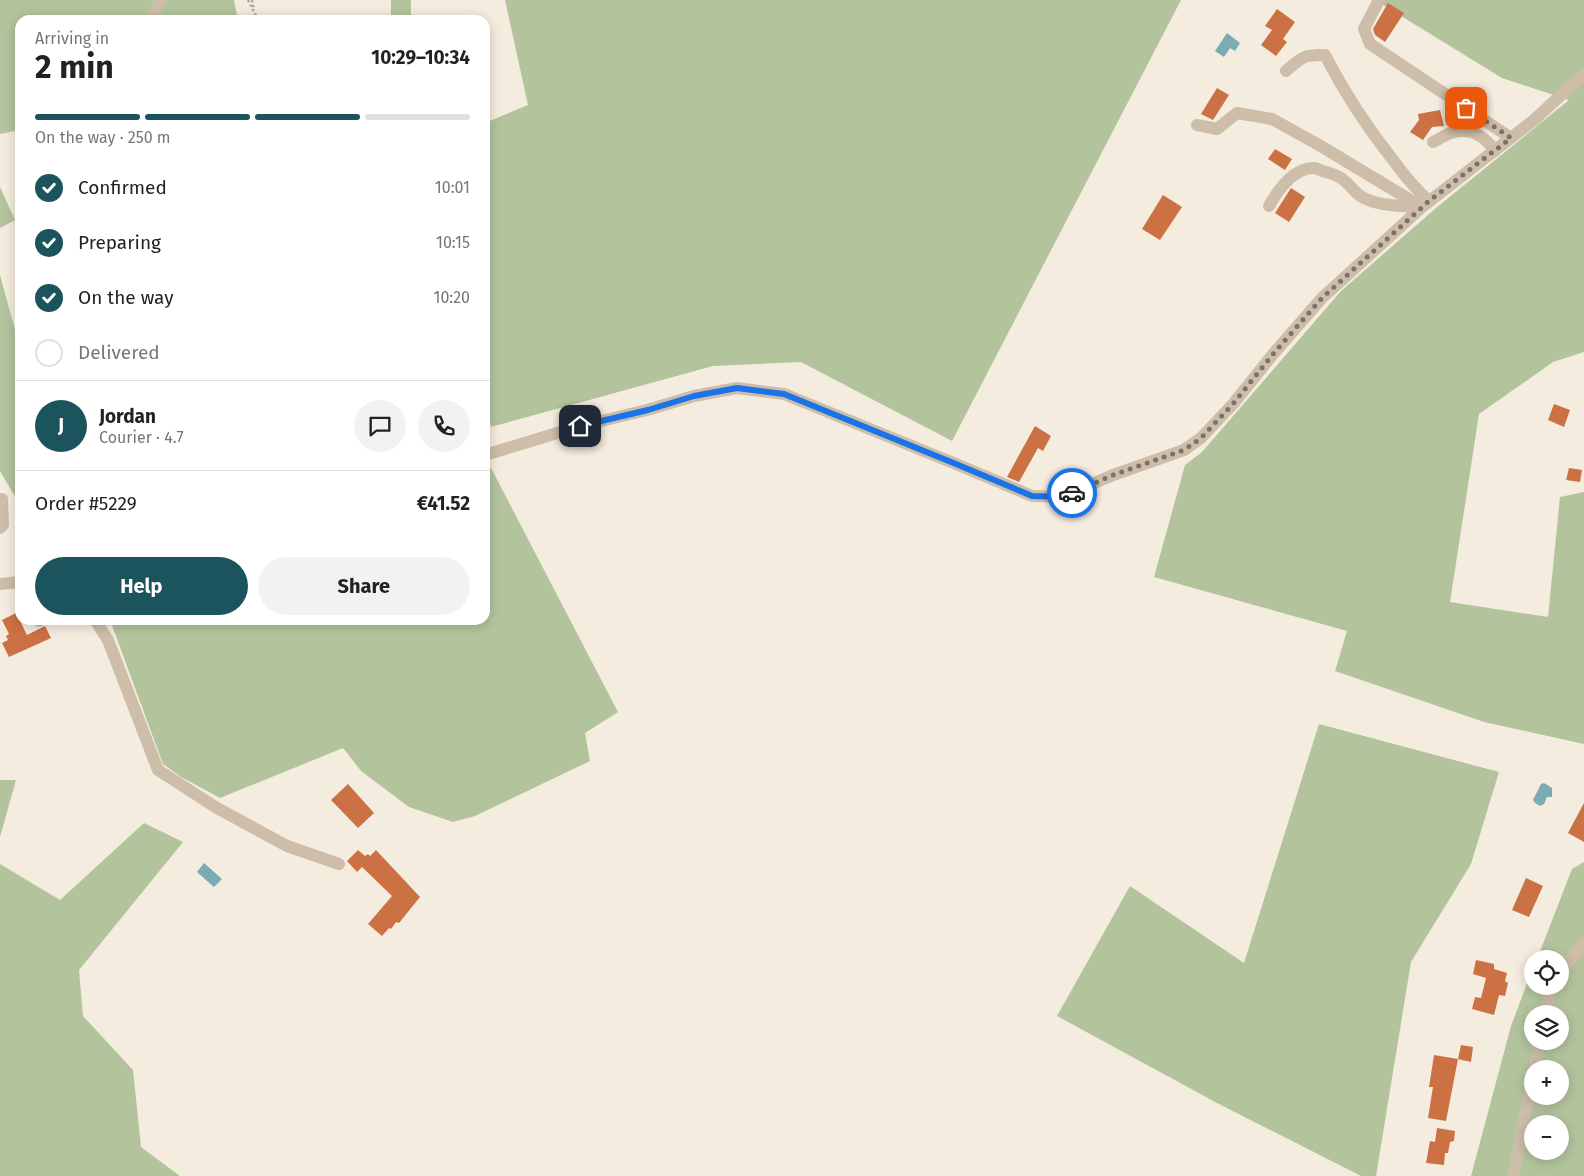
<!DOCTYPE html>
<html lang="en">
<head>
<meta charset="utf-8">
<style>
	body { margin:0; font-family:"Fira Sans",sans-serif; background:#f2f2f2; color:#222; height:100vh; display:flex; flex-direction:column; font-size:19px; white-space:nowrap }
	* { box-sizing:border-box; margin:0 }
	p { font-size:16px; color:#767676 }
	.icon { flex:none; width:28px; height:28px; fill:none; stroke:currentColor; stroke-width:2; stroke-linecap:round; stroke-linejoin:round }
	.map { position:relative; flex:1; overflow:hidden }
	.drawer { position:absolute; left:15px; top:15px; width:475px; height:610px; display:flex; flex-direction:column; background:#fff; border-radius:15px; box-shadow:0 2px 12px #0003 }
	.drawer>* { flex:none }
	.tools { position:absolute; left:1524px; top:950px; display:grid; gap:10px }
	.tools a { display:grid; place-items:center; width:45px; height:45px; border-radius:50%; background:#fff; box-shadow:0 2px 12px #0003; font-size:25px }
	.pin { position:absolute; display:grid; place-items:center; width:42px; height:42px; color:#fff; margin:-21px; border-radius:10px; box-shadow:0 2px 8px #0006 }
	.courier { position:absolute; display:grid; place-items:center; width:50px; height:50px; margin:-25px; border:4px solid #1a73e8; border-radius:50%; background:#fff; color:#222; box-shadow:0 1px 6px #0007 }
	.summary em { font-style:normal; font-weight:700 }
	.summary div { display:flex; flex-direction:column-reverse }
	.summary { display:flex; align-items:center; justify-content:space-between; height:85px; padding:0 20px }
	h1 { font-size:32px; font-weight:700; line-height:38px }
	.bar { display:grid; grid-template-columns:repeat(4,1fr); gap:8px 5px; align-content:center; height:60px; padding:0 20px }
	.bar i { height:6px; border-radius:4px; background:#e0e0e0 }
	.bar .on { background:#1c545e }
	.bar p { grid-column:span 4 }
	.line { display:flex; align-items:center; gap:12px; padding:0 20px; border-top:1px solid #e0e0e0 }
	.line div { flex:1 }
	.round { display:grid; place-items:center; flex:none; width:52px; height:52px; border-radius:26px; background:#f2f2f2 }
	ol { padding:0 20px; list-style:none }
	li { display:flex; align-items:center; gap:15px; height:55px }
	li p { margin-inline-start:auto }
	li .icon { padding:5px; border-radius:50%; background:#1c545e; color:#fff; stroke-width:4 }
	li:last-child { color:#767676 }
	li i { width:28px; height:28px; border:2px solid #e0e0e0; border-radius:50% }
	.button { display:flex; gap:10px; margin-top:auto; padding:10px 20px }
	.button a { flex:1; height:58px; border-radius:30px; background:#1c545e; color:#fff; font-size:20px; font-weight:700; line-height:58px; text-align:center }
	.button a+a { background:#f2f2f2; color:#222 }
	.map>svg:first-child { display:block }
	.green { fill:#b3c49d; fill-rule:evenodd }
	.water { fill:#7babb3 }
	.building { fill:#cc7144 }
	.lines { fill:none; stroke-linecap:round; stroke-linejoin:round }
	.path { stroke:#b9a793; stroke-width:2.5; stroke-dasharray:2.5 2.5; stroke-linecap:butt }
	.minor { stroke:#cdbda9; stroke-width:12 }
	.done { stroke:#7b7268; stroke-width:5; stroke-dasharray:0 9 }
	.route { stroke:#1a73e8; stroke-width:6 }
</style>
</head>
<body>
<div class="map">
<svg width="1584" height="1176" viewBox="0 0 1584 1176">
	<rect width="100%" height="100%" fill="#f4ecde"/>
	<!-- green -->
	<path class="green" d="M0,0H234L238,20H20V130L0,134Z
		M391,0H411V20H391Z
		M505,0H1181L952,441L801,362L713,366L491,427L485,401V123L528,105Z
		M1375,0H1584V352L1553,362L1479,414L1450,602L1548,617L1560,497L1584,492V744L1484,722L1335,671L1347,631L1154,577L1185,465L1202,452L1341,291L1436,208L1569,100L1502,78Z
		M0,187L15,220L0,228Z
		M0,275L20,348V505L0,471Z
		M491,468L618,712L585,733L590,761L475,816L453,822L409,807L361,771L343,748L220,798L181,777L163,764L110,620H485V470Z
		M1319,724L1499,772L1471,864L1411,962L1376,1176H1361L1217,1103L1057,1016L1130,886L1244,963Z
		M0,780H16L0,837Z
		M144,823L183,842L79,970L83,1016L133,1070L141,1147L180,1176H0V864L60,900Z
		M1584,862V1176H1471L1511,1026L1532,970V986H1560V959H1537L1572,869ZM1532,1014H1560V1041H1532ZM1532,1069H1560V1096H1532ZM1532,1124H1560V1151H1532Z"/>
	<!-- water -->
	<path class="water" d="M1227,33L1240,43L1235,51L1230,48L1224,57L1215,51Z
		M1544,783L1552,788V797H1547L1544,804L1540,806L1535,803L1533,800L1541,784Z
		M204,863L222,879L214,887L197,872Z"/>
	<!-- building -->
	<path class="building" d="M1388,3L1404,13L1385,42L1375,35L1373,29Z
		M1277,9L1295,22L1283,39L1287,42L1276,56L1261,45L1272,30L1265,26Z
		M1217,88L1229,95L1213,120L1201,114Z
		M1440,110L1444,126L1432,127L1423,140L1410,132L1419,120L1418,114Z
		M1275,149L1292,159L1285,170L1268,159Z
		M1291,188L1305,197L1289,222L1275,213Z
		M1163,195L1182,207L1160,240L1142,229Z
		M1554,404L1570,410L1564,427L1548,420Z
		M1035,426L1051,436L1043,451L1038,448L1019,482L1007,477Z
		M1569,468L1582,470L1580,482L1566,480Z
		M16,613L27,635L45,626L51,638L9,657L2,643L8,640L6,636L9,634L2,620Z
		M348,784L374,813L358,828L331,800Z
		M1584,803V842L1568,833Z
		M358,850L365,856L368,854L370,856L376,850L420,897L399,923L396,922L391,929L389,928L382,936L368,924L392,896L362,867L357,872L347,861Z
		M1526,878L1543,886L1529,917L1512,910Z
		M1476,960L1494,964V969L1507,973L1505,981L1508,983L1505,996L1499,995L1494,1015L1472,1009L1475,997L1481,998L1486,978L1473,974Z
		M1461,1045L1473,1047L1471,1062L1458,1059Z
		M1434,1055L1458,1059L1446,1121L1428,1118L1433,1087H1429Z
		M1437,1128L1455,1131L1454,1141L1450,1142L1448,1153H1445L1444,1165L1426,1163L1430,1141L1435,1142Z"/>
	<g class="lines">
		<!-- path -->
		<path class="path" d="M248,0L255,14L262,20
			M252,0L254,10"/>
		<!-- minor -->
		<path class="minor" d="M1379,0L1364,29L1370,44L1511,138
			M151,20L160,0
			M1286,71C1301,58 1304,54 1325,55C1345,94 1366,126 1393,160C1404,175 1415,189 1429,201
			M1197,125L1217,129L1237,113L1272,119L1319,145L1422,207
			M1433,142C1440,139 1447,133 1455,132C1472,128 1486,138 1495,151
			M1269,206C1278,190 1294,167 1315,168C1318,169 1322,171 1326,172C1333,174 1340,176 1346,182C1353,188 1357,196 1366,199C1382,206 1402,206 1419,207
			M485,455L580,426L647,410L694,396L737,388L784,394L956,464L1032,496L1062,497L1113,475L1184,450L1201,438L1233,404L1274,353L1322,298L1422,207L1534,120L1584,74
			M0,528L3,525L2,499
			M0,584L20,582
			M95,620L108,640L158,770L217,808L287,846L339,864
			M39,621L40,620
			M1560,973L1584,943
			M1544,1014L1553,986
			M1535,1069L1539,1041
			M1513,1176L1532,1080"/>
	</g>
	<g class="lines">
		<!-- done -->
		<path class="done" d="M1072,493L1113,475L1184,450L1201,438L1233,404L1274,353L1322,298L1429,201L1511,138L1466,108"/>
		<!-- route -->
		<path class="route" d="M580,426L648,410L694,396L737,388L784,394L956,464L1032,496L1062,497L1072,493"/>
	</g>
</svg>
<div class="tools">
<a><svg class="icon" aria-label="locate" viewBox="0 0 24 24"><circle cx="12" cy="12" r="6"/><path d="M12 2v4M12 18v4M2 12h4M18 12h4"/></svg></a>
<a><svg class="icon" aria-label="layers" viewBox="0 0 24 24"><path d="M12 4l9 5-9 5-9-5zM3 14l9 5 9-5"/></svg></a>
<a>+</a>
<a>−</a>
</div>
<div class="pin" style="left:1466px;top:108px;background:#ea580c"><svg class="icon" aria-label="bag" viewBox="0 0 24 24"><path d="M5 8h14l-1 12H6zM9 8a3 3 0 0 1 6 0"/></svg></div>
<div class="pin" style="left:580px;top:426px;background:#1f2937"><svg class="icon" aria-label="home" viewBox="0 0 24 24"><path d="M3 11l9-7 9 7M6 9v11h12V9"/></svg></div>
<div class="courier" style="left:1072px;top:493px"><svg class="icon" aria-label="car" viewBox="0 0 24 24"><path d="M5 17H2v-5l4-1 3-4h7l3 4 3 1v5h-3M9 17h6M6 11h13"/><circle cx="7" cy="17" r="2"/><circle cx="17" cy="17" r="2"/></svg></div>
<section class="drawer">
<div class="summary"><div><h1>2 min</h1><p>Arriving in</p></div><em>10:29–10:34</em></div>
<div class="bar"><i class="on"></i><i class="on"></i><i class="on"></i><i></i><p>On the way · 250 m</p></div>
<ol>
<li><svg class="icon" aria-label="check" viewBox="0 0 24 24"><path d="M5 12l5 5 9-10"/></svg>Confirmed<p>10:01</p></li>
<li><svg class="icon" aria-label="check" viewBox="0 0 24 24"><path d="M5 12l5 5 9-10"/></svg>Preparing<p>10:15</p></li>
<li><svg class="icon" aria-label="check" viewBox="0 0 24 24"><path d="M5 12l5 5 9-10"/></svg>On the way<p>10:20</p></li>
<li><i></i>Delivered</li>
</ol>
<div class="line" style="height:90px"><b class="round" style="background:#1c545e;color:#fff">J</b><div><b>Jordan</b><p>Courier · 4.7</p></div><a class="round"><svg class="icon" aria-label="chat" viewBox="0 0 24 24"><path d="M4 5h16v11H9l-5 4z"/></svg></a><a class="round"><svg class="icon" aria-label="phone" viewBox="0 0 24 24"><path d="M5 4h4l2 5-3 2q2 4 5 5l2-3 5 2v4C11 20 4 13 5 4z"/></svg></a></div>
<div class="line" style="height:65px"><div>Order #5229</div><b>€41.52</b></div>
<div class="button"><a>Help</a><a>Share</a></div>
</section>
</div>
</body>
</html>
